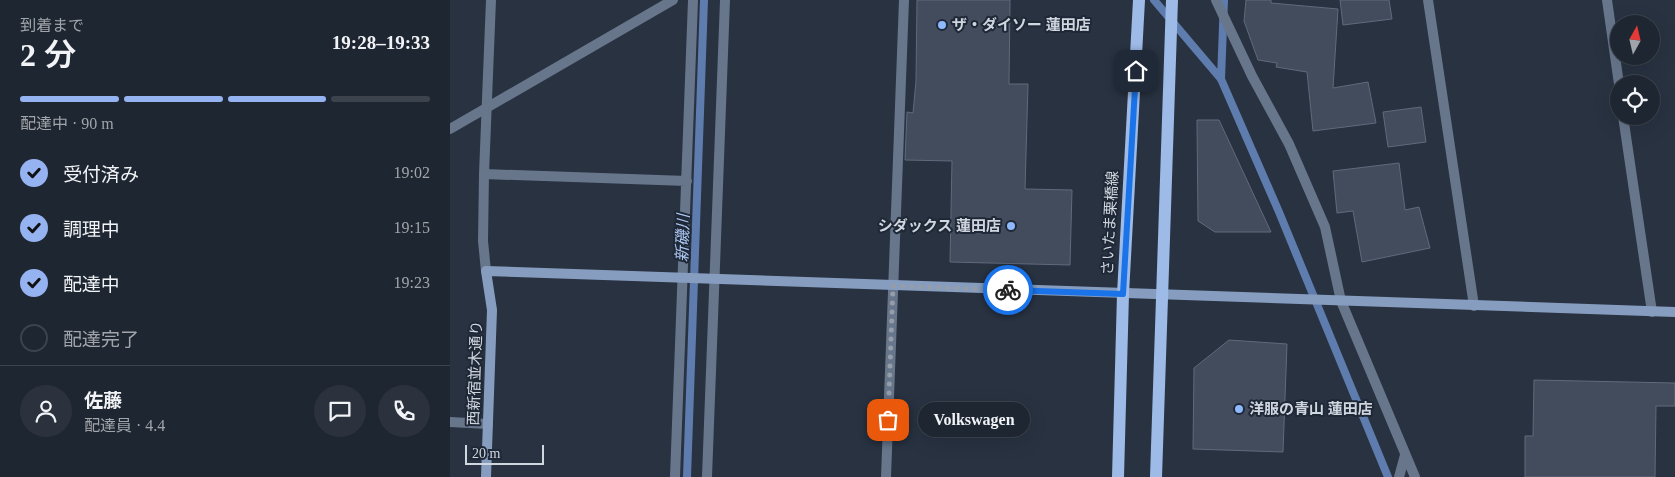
<!DOCTYPE html>
<html lang="ja">
<head>
<meta charset="utf-8">
<style>
	body { margin:0; font-family:"Times New Roman","Noto Sans JP",serif; background:#2b323d; color:#f1f3f6; height:100vh; display:flex; flex-direction:column; font-size:19px; white-space:nowrap }
	* { box-sizing:border-box; margin:0 }
	p { font-size:16px; color:#a1a5ab }
	.icon { flex:none; width:28px; height:28px; fill:none; stroke:currentColor; stroke-width:2; stroke-linecap:round; stroke-linejoin:round }
	.map { position:relative; flex:1; overflow:hidden }
	.sheet { display:flex; flex-direction:column; background:#1e2631; width:450px }
	.sheet>* { flex:none }
	.needle { width:32px; rotate:8deg }
	.tools { position:absolute; left:1160px; top:15px; display:grid; gap:10px }
	.tools a { display:grid; place-items:center; width:50px; height:50px; border-radius:50%; background:#1e2631; box-shadow:0 5px 20px #0002,0 0 0 1px #3c434d; font-size:25px }
	.scale { position:absolute; left:15px; bottom:12px; width:79px; box-sizing:border-box; padding-left:5px; border:2px solid #d0d6e0; border-top:0; font-size:14px; line-height:18px; white-space:nowrap; color:#d0d6e0; -webkit-text-stroke:4px #1f2836; paint-order:stroke }
	.pin { position:absolute; display:grid; place-items:center; width:42px; height:42px; color:#fff; margin:-21px; border-radius:10px; box-shadow:0 2px 8px #0006 }
	.courier { position:absolute; display:grid; place-items:center; width:50px; height:50px; margin:-25px; border:4px solid #1a73e8; border-radius:50%; background:#fff; color:#222; box-shadow:0 1px 6px #0007 }
	.bubble { position:absolute; height:35px; border-radius:18px; background:#1e2631; box-shadow:0 5px 20px #0002,0 0 0 1px #3c434d; font-size:16px; font-weight:600; line-height:35px; text-align:center }
	.headline em { font-style:normal; font-weight:600 }
	.headline div { display:flex; flex-direction:column-reverse }
	.headline { display:flex; align-items:center; justify-content:space-between; height:85px; padding:0 20px }
	h1 { font-size:32px; font-weight:600; line-height:38px }
	.bar { display:grid; grid-template-columns:repeat(4,1fr); gap:8px 5px; align-content:center; height:60px; padding:0 20px }
	.bar i { height:6px; border-radius:4px; background:#3c434d }
	.bar .on { background:#95b2f1 }
	.bar p { grid-column:span 4 }
	.line { display:flex; align-items:center; gap:12px; padding:0 20px; border-top:1px solid #3c434d }
	.line div { flex:1 }
	.round { display:grid; place-items:center; flex:none; width:52px; height:52px; border-radius:26px; background:#2b323d }
	ol { padding:0 20px; list-style:none }
	li { display:flex; align-items:center; gap:15px; height:55px }
	li p { margin-inline-start:auto }
	li .icon { padding:5px; border-radius:50%; background:#95b2f1; color:#111; stroke-width:4 }
	li:last-child { color:#a1a5ab }
	li i { width:28px; height:28px; border:2px solid #3c434d; border-radius:50% }
	main { display:flex; flex:1; min-height:0 }
	.map>svg:first-child { display:block }
	.lines { fill:none; stroke-linecap:round; stroke-linejoin:round }
	.stream { stroke:#5e7cad; stroke-width:8 }
	.building { fill:#424c5c; stroke:#606a7c }
	.street { stroke:#68768c; stroke-width:10 }
	.secondary { stroke:#879dbf; stroke-width:10 }
	.primary { stroke:#9ebae6; stroke-width:12 }
	.done { stroke:#959da8; stroke-width:5; stroke-dasharray:0 9 }
	.route { stroke:#1a73e8; stroke-width:6 }
	.poi-dot { fill:#8eb9fd; stroke:#1f2836; stroke-width:2 }
	.labels { text-anchor:middle; stroke-width:4; stroke-linejoin:round; paint-order:stroke }
	.poi-label { font-size:15px; font-weight:bold; fill:#d0d6e0; stroke:#1f2836; text-anchor:start }
	.street-label { font-size:15px; fill:#d0d6e0; stroke:#1f2836 }
	.water-label { font-size:16px; font-style:italic; fill:#adc8f3; stroke:#1f2836 }
</style>
</head>
<body>
<main>
<section class="sheet">
<div class="headline"><div><h1>2 分</h1><p>到着まで</p></div><em>19:28–19:33</em></div>
<div class="bar"><i class="on"></i><i class="on"></i><i class="on"></i><i></i><p>配達中 · 90 m</p></div>
<ol>
<li><svg class="icon" aria-label="check" viewBox="0 0 24 24"><path d="M5 12l5 5 9-10"/></svg>受付済み<p>19:02</p></li>
<li><svg class="icon" aria-label="check" viewBox="0 0 24 24"><path d="M5 12l5 5 9-10"/></svg>調理中<p>19:15</p></li>
<li><svg class="icon" aria-label="check" viewBox="0 0 24 24"><path d="M5 12l5 5 9-10"/></svg>配達中<p>19:23</p></li>
<li><i></i>配達完了</li>
</ol>
<div class="line" style="height:90px"><a class="round"><svg class="icon" aria-label="person" viewBox="0 0 24 24"><circle cx="12" cy="8" r="4"/><path d="M4 21q1-7 8-7t8 7"/></svg></a><div><b>佐藤</b><p>配達員 · 4.4</p></div><a class="round"><svg class="icon" aria-label="chat" viewBox="0 0 24 24"><path d="M4 5h16v11H9l-5 4z"/></svg></a><a class="round"><svg class="icon" aria-label="phone" viewBox="0 0 24 24"><path d="M5 4h4l2 5-3 2q2 4 5 5l2-3 5 2v4C11 20 4 13 5 4z"/></svg></a></div>
</section>
<div class="map">
<svg width="1225" height="477" viewBox="0 0 1225 477">
	<rect width="100%" height="100%" fill="#283241"/>
	<g class="lines">
		<!-- stream -->
		<path class="stream" d="M704,0L771,79L829,212L938,477
			M771,79L774,0
			M237,477L254,0"/>
	</g>
	<!-- building -->
	<path class="building" d="M467,0H560L559,84H578L575,189L622,190L620,265L500,262L502,161L455,160L457,112L463,113L466,81Z
		M796,0H821V3L888,9L883,88L918,82L926,123L863,131L857,72L826,67L827,63L808,60L794,21Z
		M890,0H939L942,19L893,25Z
		M971,107L976,142L938,147L933,112Z
		M747,120H769L821,232H765L748,221Z
		M949,163L955,210L969,207L980,248L912,262L903,211L887,213L883,171Z
		M779,340L837,344L833,452L743,449L744,368Z
		M1084,380L1225,383V406H1206L1205,477H1075V436H1083Z"/>
	<g class="lines">
		<!-- street -->
		<path class="street" d="M766,0L802,76L839,144L875,227L891,301L965,477
			M978,0L1024,306
			M1157,0L1169,84
			M1173,116L1202,312
			M0,129L223,0
			M34,174L237,181
			M36,271L33,241L34,174L41,0
			M0,422L38,424
			M225,477L243,0
			M257,477L275,0
			M436,477L454,0
			M949,477L955,455"/>
		<!-- secondary -->
		<path class="secondary" d="M36,477L42,310L36,271L1225,312"/>
		<!-- primary -->
		<path class="primary" d="M668,477L673,294L689,0
			M706,477L722,0"/>
	</g>
	<g class="lines">
		<!-- done -->
		<path class="done" d="M438,420L443,286L558,290"/>
		<!-- route -->
		<path class="route" d="M558,290L673,294L686,71"/>
	</g>
	<!-- markers -->
	<g class="poi-dot">
		<circle cx="492" cy="25" r="5"/>
		<circle cx="561" cy="226" r="5"/>
		<circle cx="789" cy="409" r="5"/>
	</g>
	<g class="labels">
		<!-- poi labels -->
		<g class="poi-label">
			<text x="502" y="30">ザ・ダイソー 蓮田店</text>
			<text x="551" y="231" text-anchor="end">シダックス 蓮田店</text>
			<text x="799" y="414">洋服の青山 蓮田店</text>
		</g>
		<!-- street labels -->
		<g class="street-label">
			<text transform="translate(660 223) rotate(-87)" y="5">さいたま栗橋線</text>
			<text transform="translate(25 373) rotate(-88)" y="5">西新宿並木通り</text>
		</g>
		<!-- water labels -->
		<g class="water-label">
			<text transform="translate(232 238) rotate(-88)" y="6">新磯川</text>
		</g>
	</g>
</svg>
<div class="tools">
<a><svg class="needle" viewBox="-14 -14 28 28"><path d="M0-13l5 13h-10z" fill="#e53935"/><path d="M0 13l5-13h-10z" fill="#a1a5ab"/></svg></a>
<a><svg class="icon" aria-label="locate" viewBox="0 0 24 24"><circle cx="12" cy="12" r="6"/><path d="M12 2v4M12 18v4M2 12h4M18 12h4"/></svg></a>
</div>
<div class="scale">20 m</div>
<div class="pin" style="left:438px;top:420px;background:#ea580c"><svg class="icon" aria-label="bag" viewBox="0 0 24 24"><path d="M5 8h14l-1 12H6zM9 8a3 3 0 0 1 6 0"/></svg></div>
<div class="pin" style="left:686px;top:71px;background:#1f2937"><svg class="icon" aria-label="home" viewBox="0 0 24 24"><path d="M3 11l9-7 9 7M6 9v11h12V9"/></svg></div>
<div class="courier" style="left:558px;top:290px"><svg class="icon" aria-label="bike" viewBox="0 0 24 24"><circle cx="6" cy="16" r="4"/><circle cx="18" cy="16" r="4"/><path d="M6 16l4-8h5l3 8M10 8l3 8H6M13 5h3"/></svg></div>
<div class="bubble" style="left:468px;top:402px;width:112px">Volkswagen</div>
</div>
</main>
</body>
</html>
